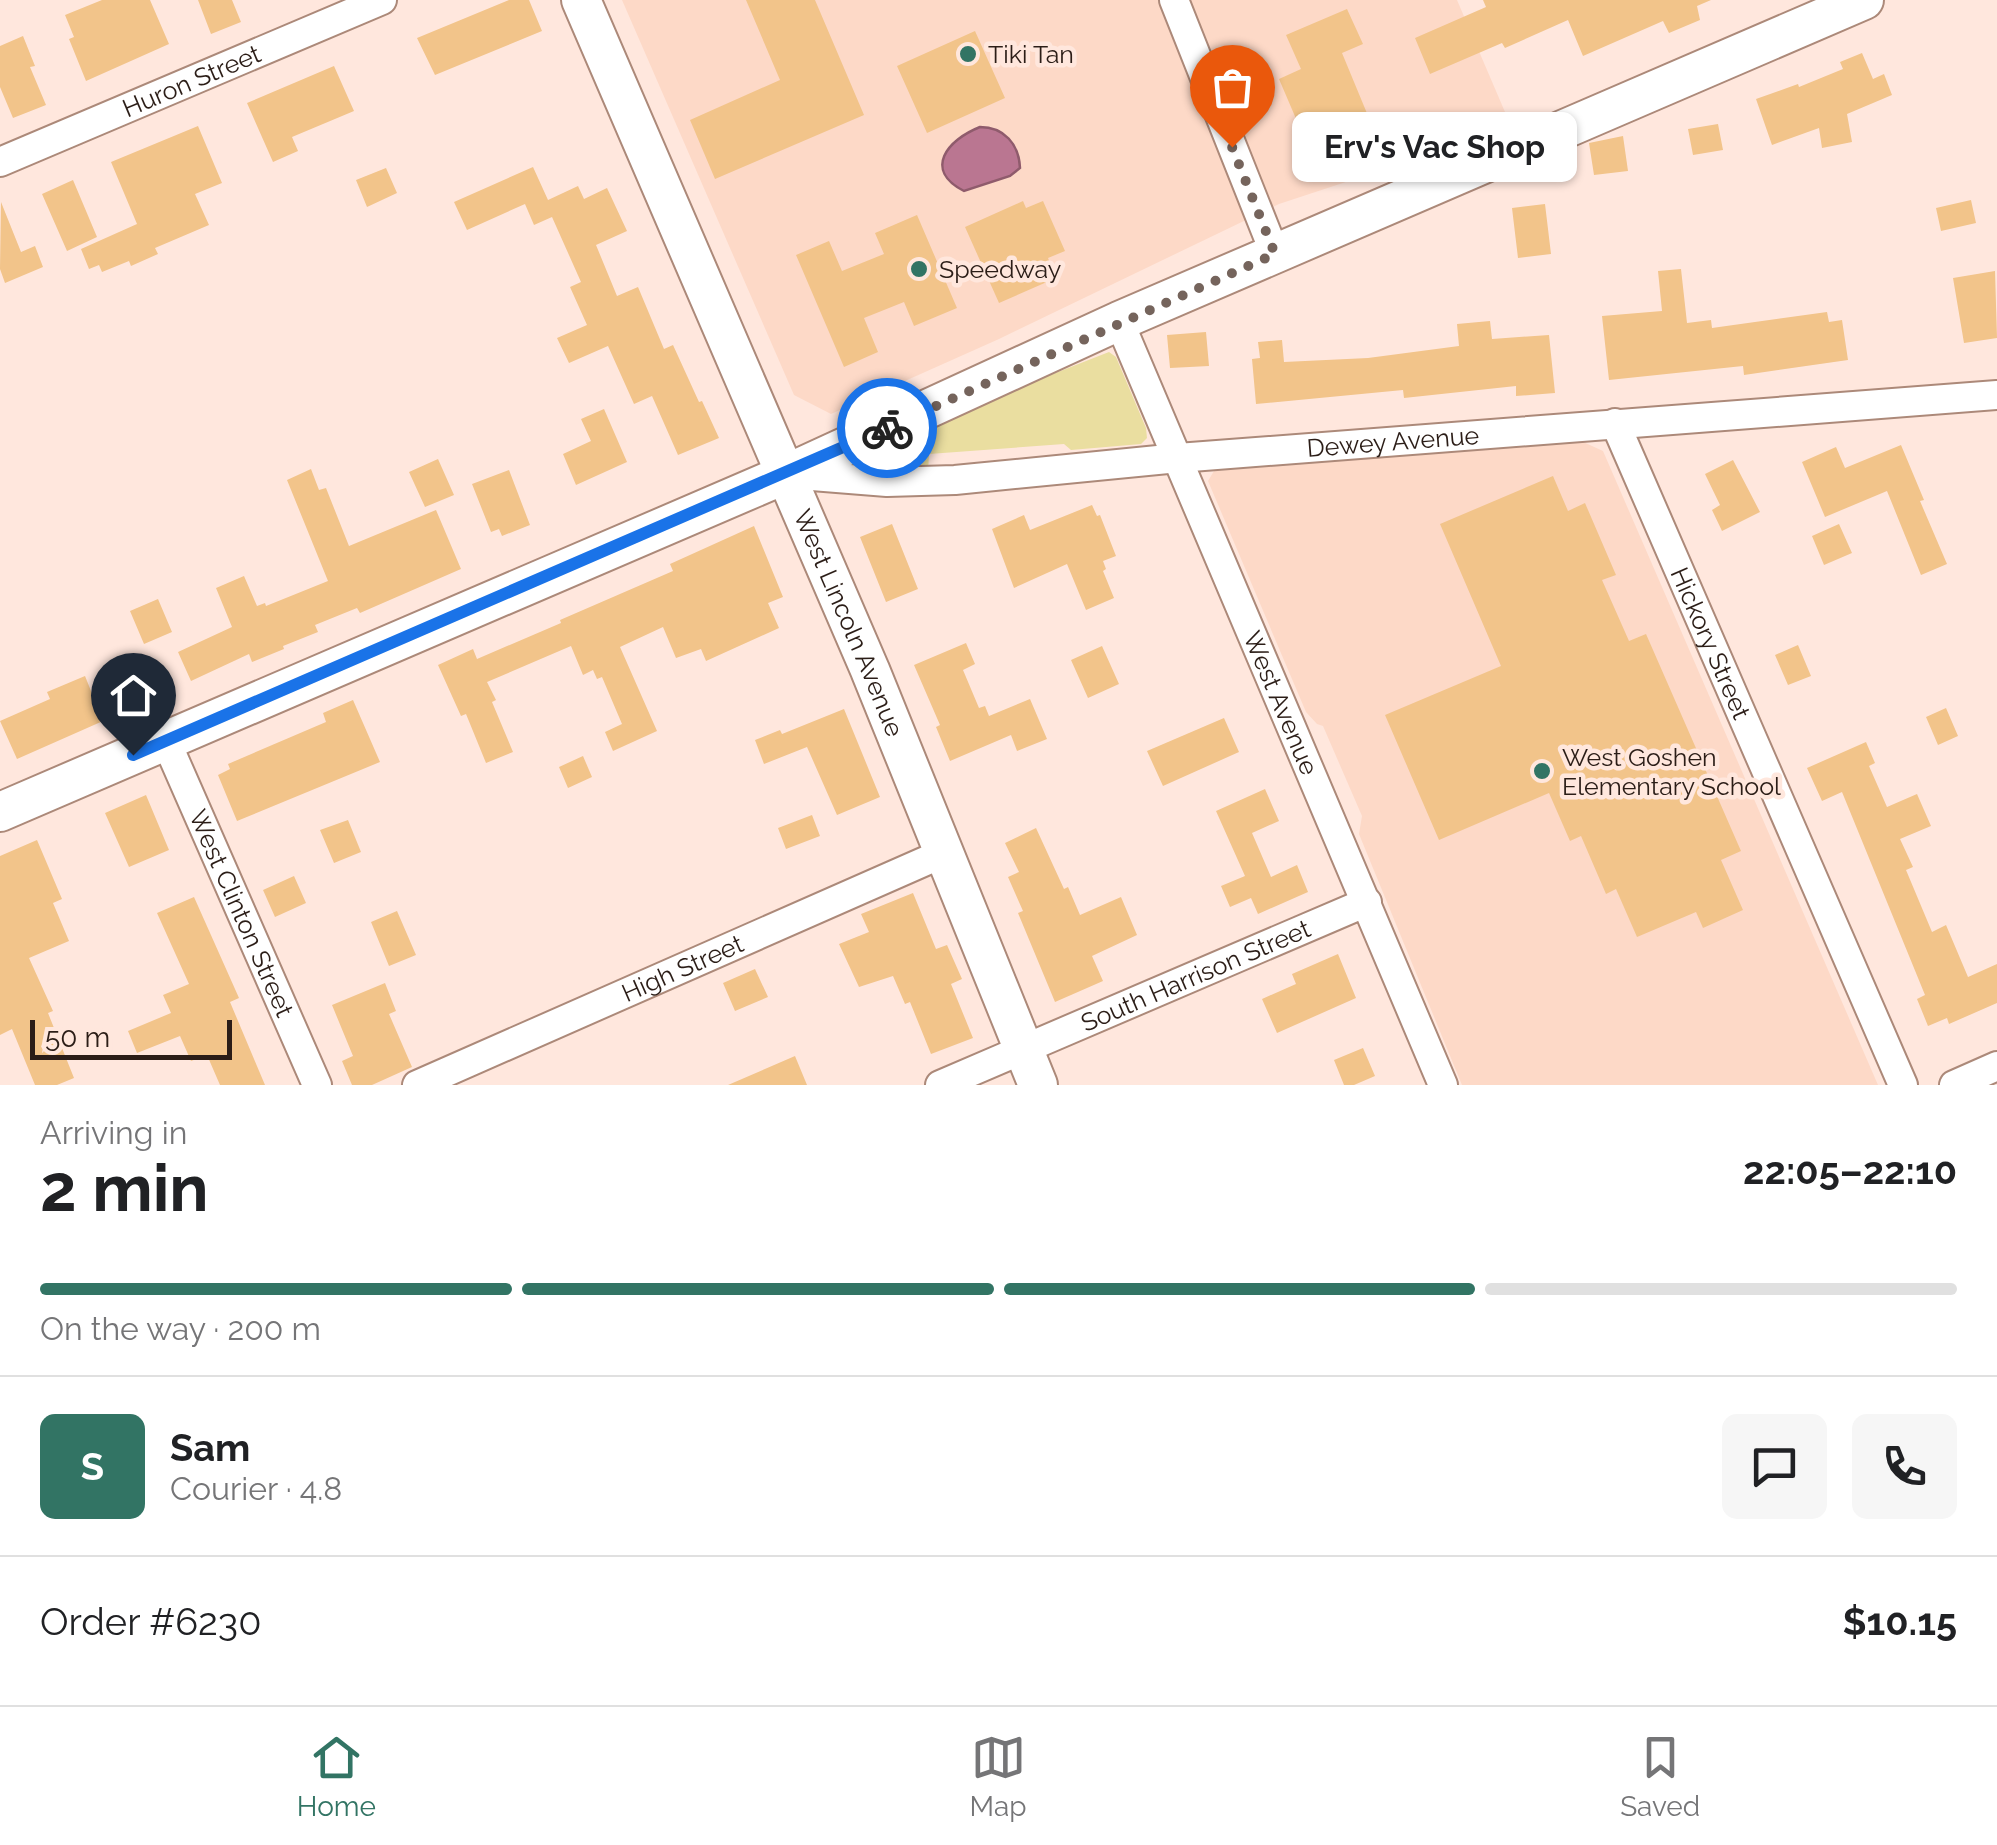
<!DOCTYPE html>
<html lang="en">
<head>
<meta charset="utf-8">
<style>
	body { margin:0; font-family:Raleway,sans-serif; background:#f6f6f6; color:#202124; height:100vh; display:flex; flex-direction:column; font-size:38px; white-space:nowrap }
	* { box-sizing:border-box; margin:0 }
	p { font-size:32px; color:#757577 }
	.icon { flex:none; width:55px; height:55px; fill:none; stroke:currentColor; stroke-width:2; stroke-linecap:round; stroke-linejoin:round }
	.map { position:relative; height:1085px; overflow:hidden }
	.sheet { display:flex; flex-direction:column; background:#fff; flex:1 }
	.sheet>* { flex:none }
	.scale { position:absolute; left:30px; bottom:25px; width:202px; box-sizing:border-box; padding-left:10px; border:5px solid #2b1d17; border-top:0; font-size:28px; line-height:35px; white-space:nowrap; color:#2b1d17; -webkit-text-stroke:8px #ffe7dd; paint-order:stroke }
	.pin { position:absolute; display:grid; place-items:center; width:85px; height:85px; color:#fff; margin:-102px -42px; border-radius:50% 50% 50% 0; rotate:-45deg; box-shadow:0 0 10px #0007 }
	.pin .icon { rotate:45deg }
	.courier { position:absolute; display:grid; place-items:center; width:100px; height:100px; margin:-50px; border:8px solid #1a73e8; border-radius:50%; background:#fff; color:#222; box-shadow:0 2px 12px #0007 }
	.bubble { position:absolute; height:70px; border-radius:15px; background:#fff; box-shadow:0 2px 8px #0004; font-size:32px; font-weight:700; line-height:70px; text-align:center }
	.head em { font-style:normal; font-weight:700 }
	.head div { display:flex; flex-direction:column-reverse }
	.head { display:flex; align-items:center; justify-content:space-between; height:170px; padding:0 40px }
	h1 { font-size:65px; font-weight:700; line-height:75px }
	.bar { display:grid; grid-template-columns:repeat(4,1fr); gap:15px 10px; align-content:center; height:120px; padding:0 40px }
	.bar i { height:12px; border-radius:8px; background:#e0e0e0 }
	.bar .current { background:#327464 }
	.bar p { grid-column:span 4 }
	.line { display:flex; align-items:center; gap:25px; padding:0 40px; border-top:2px solid #e0e0e0 }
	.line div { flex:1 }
	.round { display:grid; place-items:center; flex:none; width:105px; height:105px; border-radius:15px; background:#f6f6f6 }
	.tab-bar { display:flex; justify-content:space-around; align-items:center; height:140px; border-top:2px solid #e0e0e0; background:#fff; font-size:28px; color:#757577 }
	.tab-bar a { display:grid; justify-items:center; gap:5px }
	.tab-bar .current { color:#327464 }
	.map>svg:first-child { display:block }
	.built { fill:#fdd9c7 }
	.green { fill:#eadea0 }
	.water { fill:#ba7691; stroke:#8f5b6c; stroke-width:2.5 }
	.building { fill:#f2c48a }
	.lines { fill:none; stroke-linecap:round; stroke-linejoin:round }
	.street-casing { stroke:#ac8979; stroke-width:32 }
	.secondary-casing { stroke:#ac8979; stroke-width:42 }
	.street { stroke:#fff; stroke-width:28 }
	.secondary { stroke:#fff; stroke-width:38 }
	.done { stroke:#75645c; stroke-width:10; stroke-dasharray:0 18 }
	.route { stroke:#1a73e8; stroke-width:12 }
	.poi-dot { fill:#327464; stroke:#ffe7dd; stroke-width:4 }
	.labels { text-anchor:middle; stroke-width:9; stroke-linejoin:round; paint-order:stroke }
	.poi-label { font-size:25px; fill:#2b1d17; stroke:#ffe7dd; text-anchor:start }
	.street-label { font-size:25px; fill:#2b1d17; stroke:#ffe7dd }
</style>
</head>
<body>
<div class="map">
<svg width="1997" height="1085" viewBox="0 0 1997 1085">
	<rect width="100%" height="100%" fill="#ffe7dd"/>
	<!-- built -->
	<path class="built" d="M622,0H1457L1508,119L1446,149L1279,204L999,339L831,414L794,395Z
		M1581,441L1603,451L1878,1085H1462L1359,834L1362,816L1323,726L1317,724L1306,712L1208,481L1214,471Z"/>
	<!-- green -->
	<path class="green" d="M1109,352L1116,357L1146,428L1147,438L1141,444L1071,450L1064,444L929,454L928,473L866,467L867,460L1012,390Z"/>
	<!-- water -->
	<path class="water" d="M980,127C1004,127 1019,144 1020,168L1010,176L964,191C923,170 947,140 980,127Z"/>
	<!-- building -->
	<path class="building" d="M102,0H150L169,44L86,81L69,39L74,37L65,15Z
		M198,0H232L241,22L211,34Z
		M509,0H529L542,31L435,75L417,38Z
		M746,0H815L864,115L715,179L690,120L780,80Z
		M1483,0H1711L1697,6L1700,20L1669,33L1663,21L1583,56L1568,20L1505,48L1502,43L1430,74L1415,38L1486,7Z
		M1347,9L1363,44L1342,53L1371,123L1309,149L1279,79L1301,69L1286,35Z
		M975,31L1005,98L927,133L897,66Z
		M23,36L35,66L30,67L46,105L13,118L0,87V46Z
		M1862,53L1873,79L1884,74L1892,95L1847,114L1852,142L1822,148L1819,128L1772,145L1756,99L1798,84L1799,87L1843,69L1840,62Z
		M334,66L354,111L292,137L298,151L273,162L247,103Z
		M1718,124L1723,150L1693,155L1688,129Z
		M198,126L222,183L195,194L209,225L155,248L158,254L131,266L129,261L102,272L99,265L89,269L81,249L137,224L111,162Z
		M1623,136L1628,171L1594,175L1589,143Z
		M533,167L548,200L578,186L584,199L607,188L627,231L596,245L617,296L638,287L664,349L673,345L699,402L702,401L719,438L678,455L652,396L634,404L608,346L569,363L557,338L587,325L570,287L581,282L552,217L534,225L525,204L467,230L454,202Z
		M386,168L397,193L367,207L356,180Z
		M73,180L97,237L67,251L42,194Z
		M1971,200L1976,223L1941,231L1936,208Z
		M1023,201L1026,208L1043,201L1065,251L1048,258L1056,278L999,303L965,227Z
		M1,202L21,252L35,246L43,267L5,283L0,269Z
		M1545,204L1551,254L1518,258L1512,208Z
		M917,215L957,308L914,326L904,302L864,318L878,352L844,367L796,255L829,241L842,271L884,254L875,233Z
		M1681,269L1687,323L1711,320L1712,328L1827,312L1829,322L1842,320L1848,360L1744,375L1743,366L1609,380L1602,316L1662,311L1658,271Z
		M1995,271L1997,338L1964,343L1953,278Z
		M1490,321L1492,339L1549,335L1555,393L1516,396V386L1404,398L1403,390L1256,404L1252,359L1260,358L1258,342L1282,340L1284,362L1368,358L1459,346L1457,324Z
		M1206,332L1209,366L1170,368L1167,335Z
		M604,409L627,462L576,485L563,454L591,441L581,419Z
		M1901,445L1924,500L1920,501L1947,564L1921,575L1887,491L1825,517L1802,462L1836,447L1845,468Z
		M438,459L454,495L425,507L409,472Z
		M1733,460L1760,512L1722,531L1712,510L1720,505L1705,474Z
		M311,469L319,490L326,488L349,546L436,510L461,569L360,613L357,608L315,625L318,632L283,646L284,649L252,662L249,654L191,681L178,652L232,627L216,588L244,576L257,606L265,603L266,606L328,581L287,480Z
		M509,470L530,525L502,536L499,529L491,532L472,484Z
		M1553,476L1568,511L1585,503L1616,575L1602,580L1629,641L1646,634L1741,851L1721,860L1743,910L1703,928L1696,912L1637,937L1616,889L1606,894L1581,836L1570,841L1549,793L1439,840L1385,715L1501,666L1440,524Z
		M1092,505L1097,516L1100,515L1116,556L1103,561L1106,569L1103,571L1114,598L1086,610L1067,564L1014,588L992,529L1024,515L1030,530Z
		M892,524L918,589L886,602L860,537Z
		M1839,524L1852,553L1824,565L1812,536Z
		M754,526L783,597L768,603L779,628L706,661L701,649L676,658L663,627L620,647L657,731L613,751L605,732L622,724L602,677L597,679L593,670L583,675L571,646L487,682L496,700L492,702L513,752L486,763L466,714L461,716L438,665L473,649L477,659L561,623L560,620L673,571L670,564Z
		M158,599L172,632L144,644L130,611Z
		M966,643L975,664L963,670L979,708L985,706L989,716L1030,699L1047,739L1017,751L1011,735L950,761L936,727L940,725L914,665Z
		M1798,645L1811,676L1788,685L1775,655Z
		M1102,646L1119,684L1088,698L1071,660Z
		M85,676L103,721L17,759L0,721L50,699L47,692Z
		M353,700L380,762L237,821L218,775L230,769L228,764L326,722L323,713Z
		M1946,708L1958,736L1938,745L1926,717Z
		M844,709L880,797L837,815L807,747L764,764L755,740L780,730L782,734Z
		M1224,718L1239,752L1163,786L1147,751Z
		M1866,742L1875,763L1869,766L1887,807L1917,794L1931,826L1900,839L1913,867L1906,870L1932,932L1946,925L1968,977L1997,964V1003L1949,1024L1947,1018L1928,1026L1917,999L1925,995L1842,792L1822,801L1807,768Z
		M583,756L592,777L568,788L559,767Z
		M1265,789L1279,821L1252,833L1271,877L1297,865L1308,892L1258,914L1251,898L1230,907L1221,886L1245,876L1216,811Z
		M146,795L169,850L129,867L105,813Z
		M812,815L820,836L786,849L778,828Z
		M348,820L361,852L334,863L320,830Z
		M1036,828L1064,889L1068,887L1080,915L1121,897L1137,935L1092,956L1103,981L1055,1002L1018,913L1023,911L1008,877L1019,872L1005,843Z
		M37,840L62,899L53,903L69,941L29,958L53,1011L48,1013L74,1078L57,1085H35L12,1029L0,1035V856Z
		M294,876L306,903L275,917L263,890Z
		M913,893L936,949L947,945L962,979L951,984L973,1038L931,1054L910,1002L905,1004L893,976L859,987L839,944L869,932L861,914Z
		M194,897L239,998L230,1002L265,1085H220L207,1055L191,1061L180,1036L137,1053L128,1031L171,1013L163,995L189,984L157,913Z
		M397,911L416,955L389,966L371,922Z
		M1338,954L1356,998L1277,1033L1262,999L1296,984L1292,974Z
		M755,969L768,997L735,1011L723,983Z
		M385,983L396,1011L389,1014L412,1067L372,1085H352L342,1061L353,1056L332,1005Z
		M1363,1048L1375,1076L1354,1085H1344L1334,1060Z
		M795,1056L807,1085H728Z"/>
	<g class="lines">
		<!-- street casing -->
		<g class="street-casing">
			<g id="street">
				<path d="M1174,0L1275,254"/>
				<path id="s1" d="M0,162L382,0"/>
				<path id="s2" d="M1119,321L1443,1085"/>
				<path id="s3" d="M1615,423L1903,1085"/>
				<path id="s4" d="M787,474L887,482L955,480L1178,458L1997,395"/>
				<path id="s5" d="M166,741L317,1085"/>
				<path id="s6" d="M417,1085L946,852"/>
				<path id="s7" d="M940,1085L1367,902"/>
				<path d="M1954,1085L1997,1066"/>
			</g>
		</g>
		<!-- secondary casing -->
		<g class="secondary-casing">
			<g id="secondary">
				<path id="s8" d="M581,0L870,670L1038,1085"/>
				<path d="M0,812L786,474L1119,321L1864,0"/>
			</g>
		</g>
		<!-- street -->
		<use href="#street" class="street"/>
		<!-- secondary -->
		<use href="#secondary" class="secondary"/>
	</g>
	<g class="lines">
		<!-- done -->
		<path class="done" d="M887,428L1275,254L1232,147"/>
		<!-- route -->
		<path class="route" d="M133,755L887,428"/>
	</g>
	<!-- markers -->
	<g class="poi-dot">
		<circle cx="968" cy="54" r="10"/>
		<circle cx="919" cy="269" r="10"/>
		<circle cx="1542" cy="771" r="10"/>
	</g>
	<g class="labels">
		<!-- poi labels -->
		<g class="poi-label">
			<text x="988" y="63">Tiki Tan</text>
			<text x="939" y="278">Speedway</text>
			<text x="1562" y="766">West Goshen<tspan x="1562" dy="29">Elementary School</tspan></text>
		</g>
		<!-- street labels -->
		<g class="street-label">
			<text dy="9" stroke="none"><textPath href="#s1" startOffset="208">Huron Street</textPath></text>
			<text dy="9" stroke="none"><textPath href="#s4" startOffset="608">Dewey Avenue</textPath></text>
			<text dy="9" stroke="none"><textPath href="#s8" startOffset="678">West Lincoln Avenue</textPath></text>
			<text dy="9" stroke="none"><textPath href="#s3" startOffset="240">Hickory Street</textPath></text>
			<text dy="9" stroke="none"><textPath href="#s2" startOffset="415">West Avenue</textPath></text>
			<text dy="9" stroke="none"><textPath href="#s5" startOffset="188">West Clinton Street</textPath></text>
			<text dy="9" stroke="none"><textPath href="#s6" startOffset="290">High Street</textPath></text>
			<text dy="9" stroke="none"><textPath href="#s7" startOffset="278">South Harrison Street</textPath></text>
		</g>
	</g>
</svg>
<div class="scale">50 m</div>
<div class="pin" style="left:1232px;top:147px;background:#ea580c"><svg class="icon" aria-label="bag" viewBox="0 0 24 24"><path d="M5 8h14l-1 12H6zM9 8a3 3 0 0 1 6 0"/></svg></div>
<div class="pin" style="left:133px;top:755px;background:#1f2937"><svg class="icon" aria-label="home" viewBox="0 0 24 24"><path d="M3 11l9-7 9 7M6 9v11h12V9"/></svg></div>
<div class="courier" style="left:887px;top:428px"><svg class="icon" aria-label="bike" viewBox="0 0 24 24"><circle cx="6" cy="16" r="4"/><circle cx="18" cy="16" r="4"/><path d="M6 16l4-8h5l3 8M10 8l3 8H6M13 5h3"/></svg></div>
<div class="bubble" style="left:1292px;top:112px;width:285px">Erv's Vac Shop</div>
</div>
<section class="sheet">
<div class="head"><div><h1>2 min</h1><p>Arriving in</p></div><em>22:05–22:10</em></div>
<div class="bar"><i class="current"></i><i class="current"></i><i class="current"></i><i></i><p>On the way · 200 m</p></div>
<div class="line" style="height:180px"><b class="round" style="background:#327464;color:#fff">S</b><div><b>Sam</b><p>Courier · 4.8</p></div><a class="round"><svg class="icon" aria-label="chat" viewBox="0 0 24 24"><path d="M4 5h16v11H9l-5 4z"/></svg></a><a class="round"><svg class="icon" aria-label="phone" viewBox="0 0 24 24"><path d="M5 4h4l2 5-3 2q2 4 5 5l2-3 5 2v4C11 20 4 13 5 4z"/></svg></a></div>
<div class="line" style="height:130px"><div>Order #6230</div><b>$10.15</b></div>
</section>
<nav class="tab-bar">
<a class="current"><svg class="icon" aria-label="home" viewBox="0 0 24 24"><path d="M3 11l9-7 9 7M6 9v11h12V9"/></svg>Home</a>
<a><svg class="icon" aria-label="map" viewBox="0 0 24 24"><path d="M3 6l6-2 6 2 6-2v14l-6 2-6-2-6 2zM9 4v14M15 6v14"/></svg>Map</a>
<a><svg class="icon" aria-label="saved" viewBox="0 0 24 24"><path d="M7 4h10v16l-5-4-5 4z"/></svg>Saved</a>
</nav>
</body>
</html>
